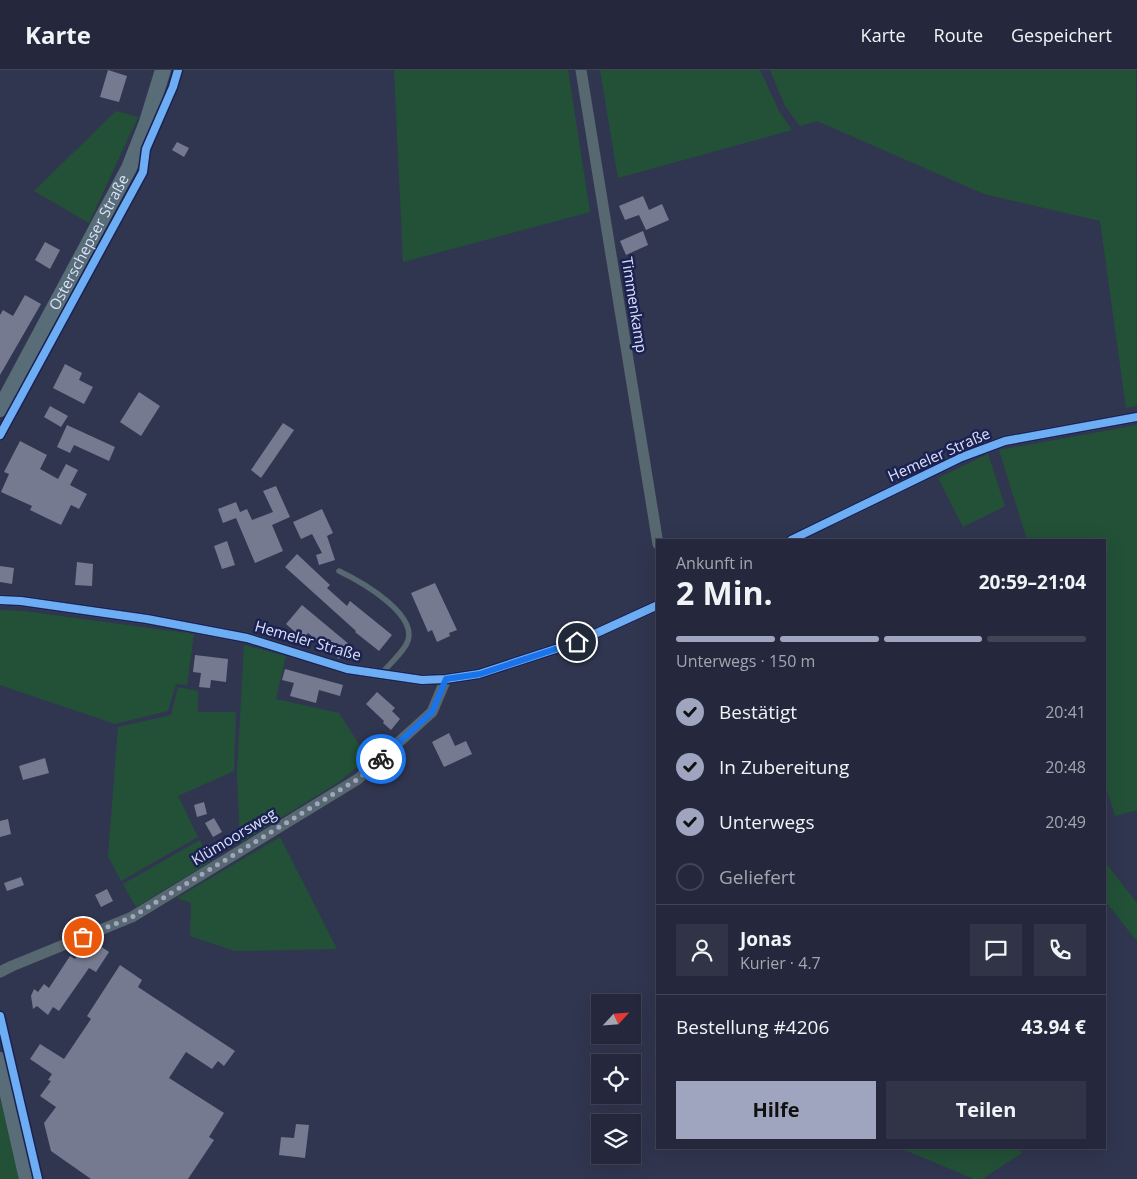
<!DOCTYPE html>
<html lang="de">
<head>
<meta charset="utf-8">
<style>
	body { margin:0; font-family:"Open Sans",sans-serif; background:#313447; color:#f1f3f6; height:100vh; display:flex; flex-direction:column; font-size:19px; white-space:nowrap }
	* { box-sizing:border-box; margin:0 }
	p { font-size:16px; color:#a3a6af }
	.icon { flex:none; width:28px; height:28px; fill:none; stroke:currentColor; stroke-width:2; stroke-linecap:round; stroke-linejoin:round }
	.map { position:relative; flex:1; overflow:hidden }
	.drawer { position:absolute; left:656px; top:469px; width:450px; height:610px; display:flex; flex-direction:column; background:#25283c; border-radius:0px; box-shadow:0 5px 20px #0002,0 0 0 1px #424456 }
	.drawer>* { flex:none }
	.needle { width:32px; rotate:64deg }
	.fabs { position:absolute; left:591px; top:924px; display:grid; gap:10px }
	.fabs a { display:grid; place-items:center; width:50px; height:50px; border-radius:0px; background:#25283c; box-shadow:0 5px 20px #0002,0 0 0 1px #424456; font-size:25px }
	.pin { position:absolute; display:grid; place-items:center; width:42px; height:42px; color:#fff; margin:-21px; border:2px solid #fff; border-radius:50%; box-shadow:0 1px 5px #0007 }
	.courier { position:absolute; display:grid; place-items:center; width:50px; height:50px; margin:-25px; border:4px solid #1a73e8; border-radius:50%; background:#fff; color:#222; box-shadow:0 1px 6px #0007 }
	.overview em { font-style:normal; font-weight:700 }
	.overview div { display:flex; flex-direction:column-reverse }
	.overview { display:flex; align-items:center; justify-content:space-between; height:85px; padding:0 20px }
	h1 { font-size:32px; font-weight:700; line-height:38px }
	.bar { display:grid; grid-template-columns:repeat(4,1fr); gap:8px 5px; align-content:center; height:60px; padding:0 20px }
	.bar i { height:6px; border-radius:4px; background:#424456 }
	.bar .selected { background:#9fa5be }
	.bar p { grid-column:span 4 }
	.line { display:flex; align-items:center; gap:12px; padding:0 20px; border-top:1px solid #424456 }
	.line div { flex:1 }
	.round { display:grid; place-items:center; flex:none; width:52px; height:52px; border-radius:0px; background:#313447 }
	ol { padding:0 20px; list-style:none }
	li { display:flex; align-items:center; gap:15px; height:55px }
	li p { margin-inline-start:auto }
	li .icon { padding:5px; border-radius:50%; background:#9fa5be; color:#111; stroke-width:4 }
	li:last-child { color:#a3a6af }
	li i { width:28px; height:28px; border:2px solid #424456; border-radius:50% }
	.primary-button { display:flex; gap:10px; margin-top:auto; padding:10px 20px }
	.primary-button a { flex:1; height:58px; border-radius:0px; background:#9fa5be; color:#111; font-size:20px; font-weight:700; line-height:58px; text-align:center }
	.primary-button a+a { background:#313447; color:#f1f3f6 }
	header { display:flex; align-items:center; gap:30px; box-sizing:border-box; height:70px; padding:0 25px; background:#25283c; border-bottom:1px solid #424456 }
	header strong { font-size:24px }
	nav { display:flex; gap:28px; margin-inline-start:auto; font-size:18px }
	.map>svg:first-child { display:block }
	.green { fill:#225137 }
	.building { fill:#757a90 }
	.lines { fill:none; stroke-linecap:round; stroke-linejoin:round }
	.lane { stroke:#576870; stroke-width:5.5 }
	.street { stroke:#576870; stroke-width:11 }
	.secondary { stroke:#586d78; stroke-width:16 }
	.cycleway-casing { stroke:#1b2252; stroke-width:11 }
	.cycleway { stroke:#6dadf4; stroke-width:8 }
	.done { stroke:#9fa5be; stroke-width:5; stroke-dasharray:0 9 }
	.route { stroke:#1a73e8; stroke-width:6 }
	.labels { text-anchor:middle; stroke-width:5; stroke-linejoin:round; paint-order:stroke }
	.street-label { font-size:15px; fill:#dae1fa; stroke:#1b2252 }
</style>
</head>
<body>
<header>
<strong>Karte</strong>
<nav><a>Karte</a><a>Route</a><a>Gespeichert</a></nav>
</header>
<div class="map">
<svg width="1137" height="1109" viewBox="0 0 1137 1109">
	<rect width="100%" height="100%" fill="#313650"/>
	<!-- green -->
	<path class="green" d="M394,0H568L590,142L403,192Z
		M600,0H760L779,41L792,60L618,108Z
		M770,0H1136L1137,336L1126,338L1100,151L984,124L817,51L800,56L785,36Z
		M116,41L138,47L89,153L34,121Z
		M1137,355V740L1115,746L1105,714V470H1027L999,380Z
		M988,384L1005,436L963,457L938,408Z
		M0,540L23,541L194,564L187,615L176,614L168,641L115,654L0,615Z
		M244,575L286,586L276,629L339,643L368,688L339,712L240,773L237,703Z
		M178,617L198,621V642H236L234,701L178,726L198,767L121,811L108,786L118,657L171,645Z
		M280,767L337,879L235,881L190,866L191,833L177,828Z
		M200,770L210,792L136,837L123,814Z
		M1105,792L1137,833V871L1105,831Z
		M0,1028L19,1109H0Z
		M900,1078H1018L1022,1083L982,1109H974Z"/>
	<!-- building -->
	<path class="building" d="M108,0L127,6L119,32L100,27Z
		M177,72L189,78L184,87L172,80Z
		M643,126L649,140L662,134L669,150L646,160L639,145L625,150L619,136Z
		M643,161L648,175L626,185L620,171Z
		M45,172L60,180L50,199L35,190Z
		M25,225L41,234L0,305V245L3,240L13,246Z
		M65,294L82,303L79,310L93,317L84,334L53,318Z
		M139,322L160,336L141,366L120,352Z
		M50,336L68,346L61,357L44,347Z
		M283,353L294,360L261,408L251,400Z
		M67,355L115,377L109,391L74,375L70,383L57,377Z
		M20,371L47,385L40,399L58,409L66,394L78,400L70,415L87,424L79,439L71,435L61,455L30,440L32,436L1,422L9,404L4,402Z
		M276,416L290,447L272,455L283,481L255,493L236,448L223,453L218,439L236,432L240,442L247,439L252,450L273,442L263,421Z
		M322,439L333,463L327,466L335,490L319,495L316,485L322,483L312,464L301,469L293,452Z
		M227,471L235,495L222,499L214,476Z
		M297,484L330,515L327,518L347,536L350,531L392,565L379,581L355,562L356,561L285,497Z
		M77,492L93,494L92,516L75,515Z
		M0,496L14,498L12,514L0,512Z
		M435,513L457,560L449,563L450,566L437,572L432,560L428,562L411,523Z
		M302,535L350,575L339,589L308,563L303,569L286,554Z
		M195,585L228,589L226,612L211,610L210,618L199,617L201,603L193,602Z
		M285,599L343,615L340,626L319,620L316,633L290,626L294,613L282,610Z
		M377,622L395,638L392,641L400,649L391,660L383,653L384,651L366,634Z
		M449,663L455,676L466,671L472,684L444,697L432,672Z
		M45,688L49,703L23,710L19,696Z
		M204,732L207,744L197,747L194,735Z
		M214,748L222,762L213,767L205,753Z
		M8,749L11,764L0,767V751Z
		M21,807L24,815L7,821L4,813Z
		M107,819L113,831L101,837L95,825Z
		M93,871L109,882L96,902L89,898L59,941L53,937L48,945L37,936L33,939L31,926L34,919L38,922L44,914L49,918L70,886L75,889L84,875Z
		M120,895L142,910L138,917L235,981L224,996L218,991L212,999L186,982L169,1008L224,1043L209,1067L214,1070L188,1109H91L51,1081L44,1053L56,1037L40,1026L51,1011L48,1010L52,1004L30,989L40,974L64,989L91,949L87,946Z
		M296,1054L309,1055L305,1088L279,1085L281,1067L294,1068Z"/>
	<g class="lines">
		<!-- lane -->
		<path class="lane" d="M339,501C360,511 423,546 406,575C400,585 389,595 381,604"/>
		<!-- street -->
		<path class="street" d="M581,0L658,474
			M791,470L962,387L1005,371L1137,347
			M0,530L21,531L147,549L247,568L347,599L422,610L446,609L479,604L577,572L658,535
			M0,902L12,896L132,847L358,709L432,642L446,609"/>
		<!-- secondary -->
		<g class="secondary">
			<path id="s1" d="M0,339L129,98L146,55L163,0"/>
			<path d="M0,990L27,1109"/>
		</g>
		<!-- cycleway casing -->
		<g class="cycleway-casing">
			<path id="cycleway" d="M0,365L143,102L146,79L173,17L178,0
				M791,470L962,387L1005,371L1137,347
				M0,530L21,531L147,549L247,568L347,599L422,610L446,609L479,604L577,572L658,535
				M0,946L38,1109"/>
		</g>
		<!-- cycleway -->
		<use href="#cycleway" class="cycleway"/>
	</g>
	<g class="lines">
		<!-- done -->
		<path class="done" d="M83,867L132,847L358,709L381,689"/>
		<!-- route -->
		<path class="route" d="M381,689L432,642L446,609L480,604L577,572"/>
	</g>
	<g class="labels">
		<!-- street labels -->
		<g class="street-label">
			<text dy="5" stroke="none"><textPath href="#s1" startOffset="189">Osterschepser Straße</textPath></text>
			<text transform="translate(634 235) rotate(81)" y="5">Timmenkamp</text>
			<text transform="translate(939 385) rotate(-24)" y="5">Hemeler Straße</text>
			<text transform="translate(308 571) rotate(16)" y="5">Hemeler Straße</text>
			<text transform="translate(234 767) rotate(-31)" y="5">Klümoorsweg</text>
		</g>
	</g>
</svg>
<div class="fabs">
<a><svg class="needle" viewBox="-14 -14 28 28"><path d="M0-13l5 13h-10z" fill="#e53935"/><path d="M0 13l5-13h-10z" fill="#a3a6af"/></svg></a>
<a><svg class="icon" aria-label="locate" viewBox="0 0 24 24"><circle cx="12" cy="12" r="6"/><path d="M12 2v4M12 18v4M2 12h4M18 12h4"/></svg></a>
<a><svg class="icon" aria-label="layers" viewBox="0 0 24 24"><path d="M12 4l9 5-9 5-9-5zM3 14l9 5 9-5"/></svg></a>
</div>
<div class="pin" style="left:83px;top:867px;background:#ea580c"><svg class="icon" aria-label="bag" viewBox="0 0 24 24"><path d="M5 8h14l-1 12H6zM9 8a3 3 0 0 1 6 0"/></svg></div>
<div class="pin" style="left:577px;top:572px;background:#1f2937"><svg class="icon" aria-label="home" viewBox="0 0 24 24"><path d="M3 11l9-7 9 7M6 9v11h12V9"/></svg></div>
<div class="courier" style="left:381px;top:689px"><svg class="icon" aria-label="bike" viewBox="0 0 24 24"><circle cx="6" cy="16" r="4"/><circle cx="18" cy="16" r="4"/><path d="M6 16l4-8h5l3 8M10 8l3 8H6M13 5h3"/></svg></div>
<section class="drawer">
<div class="overview"><div><h1>2 Min.</h1><p>Ankunft in</p></div><em>20:59–21:04</em></div>
<div class="bar"><i class="selected"></i><i class="selected"></i><i class="selected"></i><i></i><p>Unterwegs · 150 m</p></div>
<ol>
<li><svg class="icon" aria-label="check" viewBox="0 0 24 24"><path d="M5 12l5 5 9-10"/></svg>Bestätigt<p>20:41</p></li>
<li><svg class="icon" aria-label="check" viewBox="0 0 24 24"><path d="M5 12l5 5 9-10"/></svg>In Zubereitung<p>20:48</p></li>
<li><svg class="icon" aria-label="check" viewBox="0 0 24 24"><path d="M5 12l5 5 9-10"/></svg>Unterwegs<p>20:49</p></li>
<li><i></i>Geliefert</li>
</ol>
<div class="line" style="height:90px"><a class="round"><svg class="icon" aria-label="person" viewBox="0 0 24 24"><circle cx="12" cy="8" r="4"/><path d="M4 21q1-7 8-7t8 7"/></svg></a><div><b>Jonas</b><p>Kurier · 4.7</p></div><a class="round"><svg class="icon" aria-label="chat" viewBox="0 0 24 24"><path d="M4 5h16v11H9l-5 4z"/></svg></a><a class="round"><svg class="icon" aria-label="phone" viewBox="0 0 24 24"><path d="M5 4h4l2 5-3 2q2 4 5 5l2-3 5 2v4C11 20 4 13 5 4z"/></svg></a></div>
<div class="line" style="height:65px"><div>Bestellung #4206</div><b>43.94 €</b></div>
<div class="primary-button"><a>Hilfe</a><a>Teilen</a></div>
</section>
</div>
</body>
</html>
